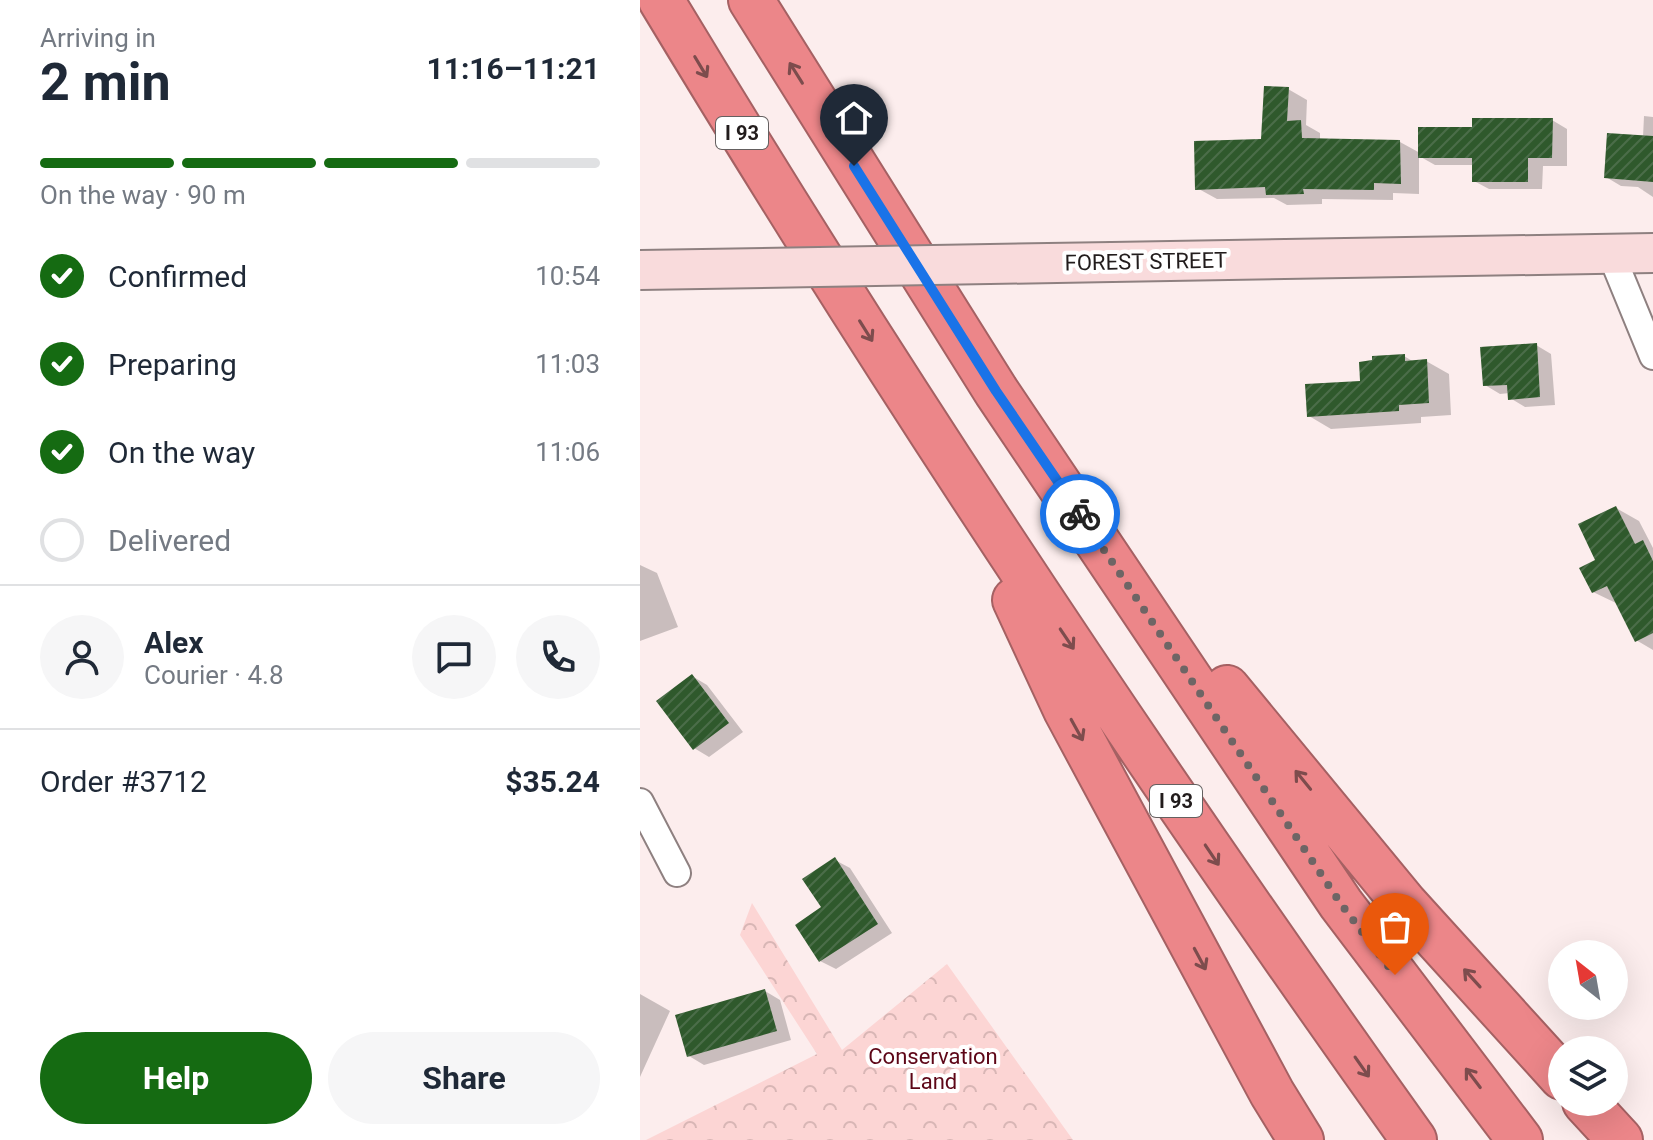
<!DOCTYPE html>
<html lang="en">
<head>
<meta charset="utf-8">
<style>
	body { margin:0; font-family:Roboto,sans-serif; background:#f6f6f7; color:#1f2937; height:100vh; display:flex; flex-direction:column; font-size:30px; white-space:nowrap }
	* { box-sizing:border-box; margin:0 }
	p { font-size:26px; color:#747a83 }
	.icon { flex:none; width:44px; height:44px; fill:none; stroke:currentColor; stroke-width:2; stroke-linecap:round; stroke-linejoin:round }
	.map { position:relative; flex:1; overflow:hidden }
	.panel { display:flex; flex-direction:column; background:#fff; width:640px }
	.panel>* { flex:none }
	.needle { width:52px; rotate:329deg }
	.fabs { position:absolute; left:908px; top:940px; display:grid; gap:16px }
	.fabs a { display:grid; place-items:center; width:80px; height:80px; border-radius:50%; background:#fff; box-shadow:0 8px 32px #0002; font-size:40px }
	.pin { position:absolute; display:grid; place-items:center; width:68px; height:68px; color:#fff; margin:-82px -34px; border-radius:50% 50% 50% 0; rotate:-45deg; box-shadow:0 0 8px #0007 }
	.pin .icon { rotate:45deg }
	.courier { position:absolute; display:grid; place-items:center; width:80px; height:80px; margin:-40px; border:6px solid #1a73e8; border-radius:50%; background:#fff; color:#222; box-shadow:0 2px 10px #0007 }
	.head em { font-style:normal; font-weight:700 }
	.head div { display:flex; flex-direction:column-reverse }
	.head { display:flex; align-items:center; justify-content:space-between; height:136px; padding:0 40px }
	h1 { font-size:52px; font-weight:700; line-height:60px }
	.bar { display:grid; grid-template-columns:repeat(4,1fr); gap:12px 8px; align-content:center; height:96px; padding:0 40px }
	.bar i { height:10px; border-radius:6px; background:#e0e1e3 }
	.bar .active { background:#156b12 }
	.bar p { grid-column:span 4 }
	.line { display:flex; align-items:center; gap:20px; padding:0 40px; border-top:2px solid #e0e1e3 }
	.line div { flex:1 }
	.round { display:grid; place-items:center; flex:none; width:84px; height:84px; border-radius:42px; background:#f6f6f7 }
	ol { padding:0 40px; list-style:none }
	li { display:flex; align-items:center; gap:24px; height:88px }
	li p { margin-inline-start:auto }
	li .icon { padding:8px; border-radius:50%; background:#156b12; color:#fff; stroke-width:4 }
	li:last-child { color:#747a83 }
	li i { width:44px; height:44px; border:4px solid #e0e1e3; border-radius:50% }
	.primary-button { display:flex; gap:16px; margin-top:auto; padding:16px 40px }
	.primary-button a { flex:1; height:92px; border-radius:48px; background:#156b12; color:#fff; font-size:32px; font-weight:700; line-height:92px; text-align:center }
	.primary-button a+a { background:#f6f6f7; color:#1f2937 }
	main { display:flex; flex:1; min-height:0 }
	.map>svg:first-child { display:block }
	.forest { fill:url(#forest-crowns) }
	.shadow { fill:#0003 }
	.building { fill:url(#building-hatch) }
	.lines { fill:none; stroke-linecap:round; stroke-linejoin:round }
	.street-casing { stroke:#8e8080; stroke-width:30 }
	.secondary-casing { stroke:#8e8080; stroke-width:42 }
	.highway-casing { stroke:#a56163; stroke-width:48 }
	.street { stroke:#fff; stroke-width:26 }
	.secondary { stroke:#f9dbdc; stroke-width:38 }
	.highway { stroke:#ec8689; stroke-width:44 }
	.secondary-bridge-casing { stroke:#8e8080; stroke-width:42; stroke-linecap:butt }
	.secondary-bridge { stroke:#f9dbdc; stroke-width:38 }
	.oneway { stroke:#7d4c4d }
	.done { stroke:#6e6565; stroke-width:8; stroke-dasharray:0 14.4 }
	.route { stroke:#1a73e8; stroke-width:10 }
	.labels { text-anchor:middle; stroke-width:8; stroke-linejoin:round; paint-order:stroke }
	.shield { fill:#fff; stroke:#646060; stroke-width:2 }
	.shield-label { font-size:20px; font-weight:bold; fill:#221c1c }
	.street-label { font-size:22px; fill:#221c1c; stroke:#fff }
	.park-label { font-size:22px; fill:#5d0617; stroke:#fff }
</style>
</head>
<body>
<main>
<section class="panel">
<div class="head"><div><h1>2 min</h1><p>Arriving in</p></div><em>11:16–11:21</em></div>
<div class="bar"><i class="active"></i><i class="active"></i><i class="active"></i><i></i><p>On the way · 90 m</p></div>
<ol>
<li><svg class="icon" aria-label="check" viewBox="0 0 24 24"><path d="M5 12l5 5 9-10"/></svg>Confirmed<p>10:54</p></li>
<li><svg class="icon" aria-label="check" viewBox="0 0 24 24"><path d="M5 12l5 5 9-10"/></svg>Preparing<p>11:03</p></li>
<li><svg class="icon" aria-label="check" viewBox="0 0 24 24"><path d="M5 12l5 5 9-10"/></svg>On the way<p>11:06</p></li>
<li><i></i>Delivered</li>
</ol>
<div class="line" style="height:144px"><a class="round"><svg class="icon" aria-label="person" viewBox="0 0 24 24"><circle cx="12" cy="8" r="4"/><path d="M4 21q1-7 8-7t8 7"/></svg></a><div><b>Alex</b><p>Courier · 4.8</p></div><a class="round"><svg class="icon" aria-label="chat" viewBox="0 0 24 24"><path d="M4 5h16v11H9l-5 4z"/></svg></a><a class="round"><svg class="icon" aria-label="phone" viewBox="0 0 24 24"><path d="M5 4h4l2 5-3 2q2 4 5 5l2-3 5 2v4C11 20 4 13 5 4z"/></svg></a></div>
<div class="line" style="height:104px"><div>Order #3712</div><b>$35.24</b></div>
<div class="primary-button"><a>Help</a><a>Share</a></div>
</section>
<div class="map">
<svg width="1013" height="1140" viewBox="0 0 1013 1140">
	<defs>
		<pattern id="forest-crowns" width="20" height="18" patternUnits="userSpaceOnUse" patternTransform="scale(2)"><rect width="20" height="18" fill="#fcd5d4"/><path d="M2 6a3 3 0 1 1 6 0M12 15a3 3 0 1 1 6 0" fill="none" stroke="#d8b6b5"/></pattern>
		<pattern id="building-hatch" width="6" height="6" patternUnits="userSpaceOnUse" patternTransform="scale(2)"><rect width="6" height="6" fill="#2f592c"/><path d="M-1 1l2-2M0 6l6-6M5 7l2-2" fill="none" stroke="#4b6d49"/></pattern>
	</defs>
	<rect width="100%" height="100%" fill="#fceded"/>
	<!-- forest -->
	<path class="forest" d="M112,903L202,1050L307,964L433,1140H6L177,1054L100,935Z"/>
	<!-- shadow -->
	<path class="shadow" d="M648,89L667,100L666,125L680,133V141L760,142L780,153L834,129L912,120L927,129V166H903L902,189H849L834,181V165H795L779,156V194L753,193V200L682,199V204L647,205L634,198L577,199L557,188L623,141Z
		M1004,116L1013,117V197L998,187L981,186L966,177L1003,137Z
		M896,345L911,354L915,405L885,407L870,398V393L860,394L845,385Z
		M764,356L774,362L786,361L809,374L811,415L781,417V423L691,429L669,416Z
		M976,508L999,521L1013,548V650L996,640L978,604L953,592L958,561Z
		M0,565L17,573L38,627L0,641Z
		M52,676L67,685L103,732L69,757L54,748Z
		M195,860L210,868L252,933L196,969L180,961L184,908Z
		M125,991L140,1000L151,1040L64,1065L49,1056Z
		M0,994L30,1011L0,1077Z"/>
	<!-- building -->
	<path class="building" d="M624,86L649,87L647,121L661,120L662,138L760,140L761,184L734,183V190L663,189L664,194L626,195L625,187L555,190L554,141L621,139Z
		M832,118H913L912,158H888V182H832V158H778V127H832Z
		M967,133L1013,136V182L964,178Z
		M897,343L900,397L868,400L867,385L843,386L840,347Z
		M765,354V361L787,359L789,403L759,405V411L667,417L665,384L720,381L719,362L732,360V356Z
		M976,506L995,544L1003,540L1013,561V633L995,642L967,586L952,593L939,568L955,560L938,524Z
		M52,674L89,723L53,750L16,701Z
		M195,857L238,924L179,962L155,925L181,907L162,879Z
		M125,989L137,1031L47,1057L35,1015Z"/>
	<g class="lines">
		<!-- street casing -->
		<g class="street-casing">
			<path id="street" d="M971,254L1013,356
				M0,802L37,873"/>
		</g>
		<!-- secondary casing -->
		<g class="secondary-casing">
			<path id="secondary" d="M472,262L1013,253"/>
		</g>
		<!-- highway casing -->
		<g class="highway-casing">
			<path id="highway" d="M21,0C256,390 509,769 774,1140
				M111,0L356,391L701,904L880,1140
				M375,600L426,710L632,1093L661,1140
				M587,688L765,904L922,1077
				M945,1102L980,1140"/>
		</g>
		<!-- street -->
		<use href="#street" class="street"/>
		<!-- secondary -->
		<use href="#secondary" class="secondary"/>
		<!-- highway -->
		<use href="#highway" class="highway"/>
		<!-- secondary-bridge casing -->
		<g class="secondary-bridge-casing">
			<path id="secondary-bridge" d="M0,270L472,262"/>
		</g>
		<!-- secondary-bridge -->
		<use href="#secondary-bridge" class="secondary-bridge"/>
	</g>
	<!-- one-way arrows -->
	<defs><path id="oneway-shaft" d="M-6 0H5M1.5-3L5.5 0L1.5 3" fill="none" stroke-width="1.6" stroke-linecap="round" stroke-linejoin="round" transform="scale(2)"/></defs>
	<g class="oneway">
		<use href="#oneway-shaft" transform="translate(61 67) rotate(59)"/>
		<use href="#oneway-shaft" transform="translate(156 73) rotate(-122)"/>
		<use href="#oneway-shaft" transform="translate(226 331) rotate(58)"/>
		<use href="#oneway-shaft" transform="translate(427 639) rotate(56)"/>
		<use href="#oneway-shaft" transform="translate(437 730) rotate(61)"/>
		<use href="#oneway-shaft" transform="translate(663 780) rotate(-129)"/>
		<use href="#oneway-shaft" transform="translate(572 855) rotate(56)"/>
		<use href="#oneway-shaft" transform="translate(560 959) rotate(62)"/>
		<use href="#oneway-shaft" transform="translate(832 978) rotate(-132)"/>
		<use href="#oneway-shaft" transform="translate(722 1067) rotate(55)"/>
		<use href="#oneway-shaft" transform="translate(833 1078) rotate(-127)"/>
	</g>
	<g class="lines">
		<!-- done -->
		<path class="done" d="M440,514L701,904L755,975"/>
		<!-- route -->
		<path class="route" d="M214,166L356,391L440,514"/>
	</g>
	<g class="labels">
		<!-- shield labels -->
		<g class="shield">
			<rect x="76" y="117" width="52" height="32" rx="6"/>
			<rect x="510" y="785" width="52" height="32" rx="6"/>
		</g>
		<g class="shield-label">
			<text x="102" y="140">I 93</text>
			<text x="536" y="808">I 93</text>
		</g>
		<!-- street labels -->
		<g class="street-label">
			<text transform="translate(506 261) rotate(-1)" y="8">FOREST STREET</text>
		</g>
		<!-- park labels -->
		<g class="park-label">
			<text x="293" y="1064">Conservation<tspan x="293" dy="25">Land</tspan></text>
		</g>
	</g>
</svg>
<div class="fabs">
<a><svg class="needle" viewBox="-14 -14 28 28"><path d="M0-13l5 13h-10z" fill="#e53935"/><path d="M0 13l5-13h-10z" fill="#747a83"/></svg></a>
<a><svg class="icon" aria-label="layers" viewBox="0 0 24 24"><path d="M12 4l9 5-9 5-9-5zM3 14l9 5 9-5"/></svg></a>
</div>
<div class="pin" style="left:755px;top:975px;background:#ea580c"><svg class="icon" aria-label="bag" viewBox="0 0 24 24"><path d="M5 8h14l-1 12H6zM9 8a3 3 0 0 1 6 0"/></svg></div>
<div class="pin" style="left:214px;top:166px;background:#1f2937"><svg class="icon" aria-label="home" viewBox="0 0 24 24"><path d="M3 11l9-7 9 7M6 9v11h12V9"/></svg></div>
<div class="courier" style="left:440px;top:514px"><svg class="icon" aria-label="bike" viewBox="0 0 24 24"><circle cx="6" cy="16" r="4"/><circle cx="18" cy="16" r="4"/><path d="M6 16l4-8h5l3 8M10 8l3 8H6M13 5h3"/></svg></div>
</div>
</main>
</body>
</html>
